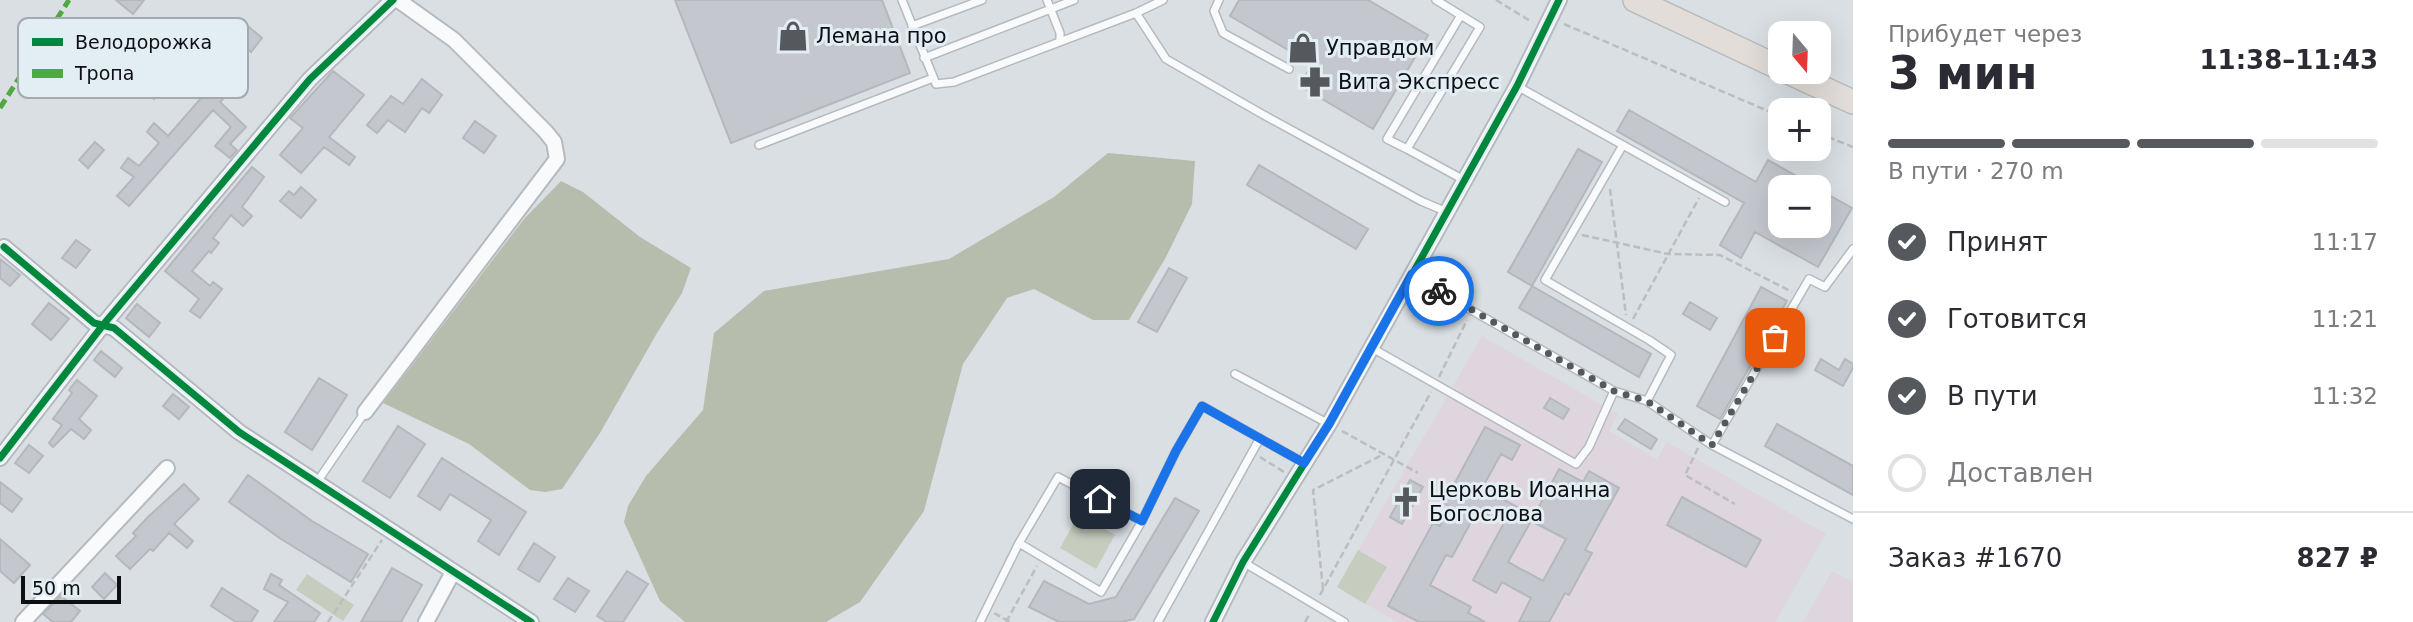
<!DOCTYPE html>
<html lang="ru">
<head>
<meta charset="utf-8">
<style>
	body { margin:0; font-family:"DejaVu Sans",sans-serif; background:#f2f2f3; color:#2b2b33; height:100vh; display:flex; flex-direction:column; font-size:26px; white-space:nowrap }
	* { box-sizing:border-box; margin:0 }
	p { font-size:23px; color:#7c7c81 }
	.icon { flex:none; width:38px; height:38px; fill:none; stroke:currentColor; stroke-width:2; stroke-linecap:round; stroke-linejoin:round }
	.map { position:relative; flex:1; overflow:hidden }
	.sheet { display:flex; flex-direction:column; background:#fff; width:560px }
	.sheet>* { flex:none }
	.needle { width:46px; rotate:161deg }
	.buttons { position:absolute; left:1768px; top:21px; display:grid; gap:14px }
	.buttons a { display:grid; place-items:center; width:63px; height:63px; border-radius:14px; background:#fff; box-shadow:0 7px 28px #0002; font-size:35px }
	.scale { position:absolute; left:21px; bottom:18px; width:100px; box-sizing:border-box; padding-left:7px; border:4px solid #0d1013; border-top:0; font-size:19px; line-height:24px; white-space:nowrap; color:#0d1013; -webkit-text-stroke:5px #e3edf4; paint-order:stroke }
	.pin { position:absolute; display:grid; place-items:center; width:60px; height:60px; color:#fff; margin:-30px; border-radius:14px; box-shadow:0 4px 10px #0006 }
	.courier { position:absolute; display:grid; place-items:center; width:70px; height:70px; margin:-35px; border:5px solid #1a73e8; border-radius:50%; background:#fff; color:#222; box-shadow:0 2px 9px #0007 }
	.head em { font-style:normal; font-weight:700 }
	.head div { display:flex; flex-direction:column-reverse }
	.head { display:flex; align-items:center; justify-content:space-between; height:119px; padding:0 35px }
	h1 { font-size:46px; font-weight:700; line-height:52px }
	.bar { display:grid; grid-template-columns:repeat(4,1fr); gap:10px 7px; align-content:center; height:84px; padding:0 35px }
	.bar i { height:9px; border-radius:5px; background:#e1e1e2 }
	.bar .active { background:#55585c }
	.bar p { grid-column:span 4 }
	.line { display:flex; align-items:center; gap:18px; padding:0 35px; border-top:2px solid #e1e1e2 }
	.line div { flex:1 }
	ol { padding:0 35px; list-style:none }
	li { display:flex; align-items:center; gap:21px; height:77px }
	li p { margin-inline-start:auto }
	li .icon { padding:7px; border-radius:50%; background:#55585c; color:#fff; stroke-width:4 }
	li:last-child { color:#7c7c81 }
	li i { width:38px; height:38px; border:4px solid #e1e1e2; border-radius:50% }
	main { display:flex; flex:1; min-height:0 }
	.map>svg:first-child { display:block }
	.education { fill:#ded5df }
	.green { fill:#c6cdbe }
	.forest { fill:#b6bdad }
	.building { fill:#c5c7cf; stroke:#b5b8bb; stroke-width:2; fill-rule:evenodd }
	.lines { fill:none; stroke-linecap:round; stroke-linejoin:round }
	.service-casing { stroke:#b6babe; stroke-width:10 }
	.minor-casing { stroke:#b6babe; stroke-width:18 }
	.primary-casing { stroke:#b8bbbc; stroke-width:26 }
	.path { stroke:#bcbdbe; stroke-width:2.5; stroke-dasharray:7 3.5; stroke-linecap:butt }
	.service { stroke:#f9fafb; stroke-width:7 }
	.minor { stroke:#f9fafb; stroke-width:14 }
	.primary { stroke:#e3ddd9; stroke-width:23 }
	.quiet { stroke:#50a842; stroke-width:5; stroke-dasharray:10 5; stroke-linecap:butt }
	.cycleway-casing { stroke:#e3edf4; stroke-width:11 }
	.cycleway { stroke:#00873e; stroke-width:7 }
	.done { stroke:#55585c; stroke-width:7; stroke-dasharray:0 12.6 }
	.route { stroke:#1a73e8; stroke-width:9 }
	.labels { text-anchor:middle; stroke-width:6; stroke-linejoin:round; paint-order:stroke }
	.poi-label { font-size:21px; fill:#0d1013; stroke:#e3edf4; text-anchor:start }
	.key { fill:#e3edf4; stroke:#a3abb0; stroke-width:2 }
	.key-label { font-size:19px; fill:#0d1013 }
</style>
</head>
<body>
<main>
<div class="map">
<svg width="1853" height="622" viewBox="0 0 1853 622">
	<rect width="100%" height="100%" fill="#dadfe3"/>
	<!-- education -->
	<path class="education" d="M1482,336L1618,414L1609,431L1657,459L1667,442L1826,534L1775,622H1397L1337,587Z
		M1832,571L1853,582V622H1803Z"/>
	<!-- green -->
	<path class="green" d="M1079,514L1115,535L1096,569L1060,548Z
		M1358,550L1387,567L1365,604L1337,587Z
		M307,574L354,605L343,621L296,590Z"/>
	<!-- forest -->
	<path class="forest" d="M1108,153L1195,161L1192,204L1166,257L1129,320H1093L1034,289L1007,298L963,364L924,511L860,602L826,622H685L660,601L624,522L628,506L646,476L703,410L714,333L764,291L949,259L1054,197Z
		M561,181L583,192L640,237L691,268L682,293L657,333L600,433L562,489L545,492L530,490L469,444L383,403L524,219Z"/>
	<!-- building -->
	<path class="building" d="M116,0H144L133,14Z
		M675,0H882L910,73L731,143Z
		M1239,0H1368L1428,35L1373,129L1300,86L1312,64L1230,16Z
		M243,22L262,38L251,52L231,36Z
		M197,71L225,97L220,102L246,127L230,144L237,150L230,158L215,146L231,127L213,110L129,206L117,196L134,177L121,168L128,158L139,166L159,143L147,132L154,123L168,136L203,96L187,82Z
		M333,71L364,95L329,137L355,157L349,165L324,147L301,173L280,155L303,128L290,118Z
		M422,79L442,95L429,113L422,108L405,132L388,120L377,133L367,125L391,96L403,104Z
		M156,80L164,87L154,99L145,91Z
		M1629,110L1756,182L1768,160L1816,187H1780V226H1818V189L1852,208L1818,267L1755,232L1741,258L1720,245L1744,203L1617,131Z
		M475,121L496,136L484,153L463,138Z
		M95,142L104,150L88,168L79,160Z
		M1578,149L1602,162L1532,286L1508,272Z
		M1259,165L1368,229L1356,249L1247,185Z
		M252,167L264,177L242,207L252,216L243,226L231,215L213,238L219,243L211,253L209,251L192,271L210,286L213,282L222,289L200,318L190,311L199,299L165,271Z
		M301,187L316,200L301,218L280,201L289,191L294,195Z
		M76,240L90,250L76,268L62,258Z
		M0,259L20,275L10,286L0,278Z
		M1169,268L1187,278L1157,332L1138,322Z
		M1532,286L1651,354L1639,377L1519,308Z
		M1761,287L1787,301L1720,419L1697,406Z
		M1690,302L1717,318L1710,330L1683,314Z
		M49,303L69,319L51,340L32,324Z
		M137,304L160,323L149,337L126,318Z
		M101,351L122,368L115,377L94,360Z
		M1821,359L1839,370L1845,359L1853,364V368L1843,386L1815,370Z
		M319,378L347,395L312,450L285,432Z
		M77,380L97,396L79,419L91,430L84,439L71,429L53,447L49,443L62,425L53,419L72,393L69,390Z
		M173,394L189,407L179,419L163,406Z
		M1550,398L1569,409L1563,419L1544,408Z
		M1625,419L1657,439L1651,449L1618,429Z
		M1777,424L1853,466V495L1765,446Z
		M398,426L425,444L390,498L363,481Z
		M1485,427L1520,445L1512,460L1501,454L1482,488L1534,516L1559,469L1583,482L1589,471L1619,488L1585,550L1592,553L1569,595L1565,593L1549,622H1519L1531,598L1502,582L1496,593L1473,580L1504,523L1478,509L1452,557L1446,555L1430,585L1471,607L1468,613L1485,622H1419L1388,606L1433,523L1440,526L1450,507L1444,503ZM1531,521L1566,539L1543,581L1508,562Z
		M29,445L43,456L29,473L15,463Z
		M442,458L526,512L499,555L478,541L491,520L450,494L440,510L418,496Z
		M248,475L312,521L368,554L351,582L281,539L229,502Z
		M1410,480L1423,487L1402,524L1390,517Z
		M0,482L22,499L12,512L0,503Z
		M184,484L199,499L174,524L193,541L187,548L169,533L153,551L150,549L130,569L116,556L136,536L133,533L148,517Z
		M1682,497L1761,540L1746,567L1667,525Z
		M1175,498L1199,511L1134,619L1121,622H1059L1029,607L1044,581L1089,604L1116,597Z
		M0,539L30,565L14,583L0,571Z
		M534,543L555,557L539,582L518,569Z
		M392,568L422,585L401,622H361Z
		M627,571L648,584L623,622H607L597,616Z
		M105,573L117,585L104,599L92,587Z
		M271,574L282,580L279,585L320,613L314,622H274L288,602L264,589Z
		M568,578L589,591L575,612L554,599Z
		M222,588L258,611L251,622H236L211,606Z
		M61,596L80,611L71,622H53L43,614Z"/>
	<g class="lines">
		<!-- service casing -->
		<g class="service-casing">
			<path id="service" d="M902,0L936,84L954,82L1136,13L1163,0
				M1047,0L1060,33V41
				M1219,0L1214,11L1223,33L1289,69
				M1436,0L1480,27L1407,149L1464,180
				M1136,13L1166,59L1262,114L1421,201L1447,212
				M912,26L982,0
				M924,58L1074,0
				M1517,86L1725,202
				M759,145L933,78
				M1623,145L1545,280L1649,340L1671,355L1647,401
				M1407,149L1387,139L1461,15
				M1413,274L1471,310L1614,391L1647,401L1712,445L1853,519
				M1372,348L1576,464L1589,447L1614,391
				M1235,374L1329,424
				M1712,445L1809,279L1825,287L1853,249
				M317,482L365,412
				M1019,543L1058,477L1142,521
				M1243,562L1344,622
				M980,622L1019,543L1101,592L1142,521L1176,451L1202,406L1304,463
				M1158,622L1260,438"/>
		</g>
		<!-- minor casing -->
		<g class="minor-casing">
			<path id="minor" d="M4,247L94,323L114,328L239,432L531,622
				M365,412L557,159L554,142L545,131L454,40L398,0
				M0,458L103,325L310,79L393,0
				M23,622L167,468
				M426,622L453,572
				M1213,622L1243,562L1329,424L1517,86L1559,0"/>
		</g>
		<!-- primary casing -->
		<g class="primary-casing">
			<path id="primary" d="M1635,0L1780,68
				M1788,72L1853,102"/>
		</g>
		<!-- path -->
		<path class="path" d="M1496,0L1532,22
			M1564,24L1780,116
			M1818,133L1853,147
			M1610,189L1626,315
			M1582,235L1668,254L1720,255L1792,292
			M1633,319L1699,198
			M1439,377L1467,320
			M1342,431L1418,473
			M1698,448L1685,475L1735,504
			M1260,457L1284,472
			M1323,589L1313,490L1384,454
			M1320,595L1431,392
			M994,613L1010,622
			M328,622L382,540
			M1006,622L1037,566
			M1305,622L1310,613"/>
		<!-- service -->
		<use href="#service" class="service"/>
		<!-- minor -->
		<use href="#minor" class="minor"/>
		<!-- primary -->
		<use href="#primary" class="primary"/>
		<!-- quiet -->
		<path class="quiet" d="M0,108L69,0"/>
		<!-- cycleway casing -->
		<g class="cycleway-casing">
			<path id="cycleway" d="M4,247L94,323L114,328L239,432L531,622
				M0,458L103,325L310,79L393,0
				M1213,622L1243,562L1329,424L1517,86L1559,0"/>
		</g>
		<!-- cycleway -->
		<use href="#cycleway" class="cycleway"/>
	</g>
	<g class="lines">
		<!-- done -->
		<path class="done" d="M1439,291L1614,391L1647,401L1712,445L1775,338"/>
		<!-- route -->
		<path class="route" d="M1100,499L1142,521L1176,451L1202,406L1304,463L1329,424L1412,274L1439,291"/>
	</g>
	<!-- icons -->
	<defs>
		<g id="shop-bare" transform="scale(2.415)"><path d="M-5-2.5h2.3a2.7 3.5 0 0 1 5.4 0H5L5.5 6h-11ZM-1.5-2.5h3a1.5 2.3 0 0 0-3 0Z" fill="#55585c" stroke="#e3edf4" stroke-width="2.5" paint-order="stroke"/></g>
		<g id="pharmacy-bare" transform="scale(2.415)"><path d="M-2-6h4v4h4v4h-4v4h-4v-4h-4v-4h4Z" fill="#55585c" stroke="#e3edf4" stroke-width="2.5" paint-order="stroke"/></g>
		<g id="church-bare" transform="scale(2.415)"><path d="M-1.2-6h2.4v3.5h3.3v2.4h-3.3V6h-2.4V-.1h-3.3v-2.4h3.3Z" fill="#55585c" stroke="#e3edf4" stroke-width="2.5" paint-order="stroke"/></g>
	</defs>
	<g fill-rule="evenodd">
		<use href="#shop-bare" x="793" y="36"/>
		<use href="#shop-bare" x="1303" y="48"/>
		<use href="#pharmacy-bare" x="1315" y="82"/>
		<use href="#church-bare" x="1406" y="502"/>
	</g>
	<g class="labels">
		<!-- poi labels -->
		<g class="poi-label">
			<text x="816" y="43">Лемана про</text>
			<text x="1326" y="55">Управдом</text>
			<text x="1338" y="89">Вита Экспресс</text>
			<text x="1429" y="497">Церковь Иоанна<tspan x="1429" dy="24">Богослова</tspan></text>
		</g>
	</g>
	<!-- legend -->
	<rect x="18" y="18" width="230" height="80" rx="10" class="key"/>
	<rect x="32" y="38" width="31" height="8" fill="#00873e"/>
	<rect x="32" y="69" width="31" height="9" fill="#50a842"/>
	<g class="key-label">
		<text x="75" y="49">Велодорожка</text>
		<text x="75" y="80">Тропа</text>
	</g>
</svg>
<div class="buttons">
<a><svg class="needle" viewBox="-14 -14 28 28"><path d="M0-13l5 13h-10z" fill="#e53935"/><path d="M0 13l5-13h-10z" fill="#7c7c81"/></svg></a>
<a>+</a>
<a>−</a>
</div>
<div class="scale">50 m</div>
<div class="pin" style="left:1775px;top:338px;background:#ea580c"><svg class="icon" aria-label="bag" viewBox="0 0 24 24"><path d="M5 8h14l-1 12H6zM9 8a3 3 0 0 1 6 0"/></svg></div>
<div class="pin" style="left:1100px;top:499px;background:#1f2937"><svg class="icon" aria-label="home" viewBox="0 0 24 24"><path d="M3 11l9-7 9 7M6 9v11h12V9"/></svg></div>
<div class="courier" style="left:1439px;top:291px"><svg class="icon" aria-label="bike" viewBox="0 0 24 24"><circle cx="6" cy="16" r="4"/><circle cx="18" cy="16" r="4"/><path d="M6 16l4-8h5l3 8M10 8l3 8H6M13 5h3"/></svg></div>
</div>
<section class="sheet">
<div class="head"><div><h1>3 мин</h1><p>Прибудет через</p></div><em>11:38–11:43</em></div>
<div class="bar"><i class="active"></i><i class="active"></i><i class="active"></i><i></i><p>В пути · 270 m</p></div>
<ol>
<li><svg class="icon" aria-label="check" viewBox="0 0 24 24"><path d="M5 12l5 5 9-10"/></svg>Принят<p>11:17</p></li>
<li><svg class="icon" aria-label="check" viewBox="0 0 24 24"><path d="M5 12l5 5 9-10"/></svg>Готовится<p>11:21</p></li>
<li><svg class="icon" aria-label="check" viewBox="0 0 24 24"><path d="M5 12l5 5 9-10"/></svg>В пути<p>11:32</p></li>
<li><i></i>Доставлен</li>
</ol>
<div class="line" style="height:91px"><div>Заказ #1670</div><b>827 ₽</b></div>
</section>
</main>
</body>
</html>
